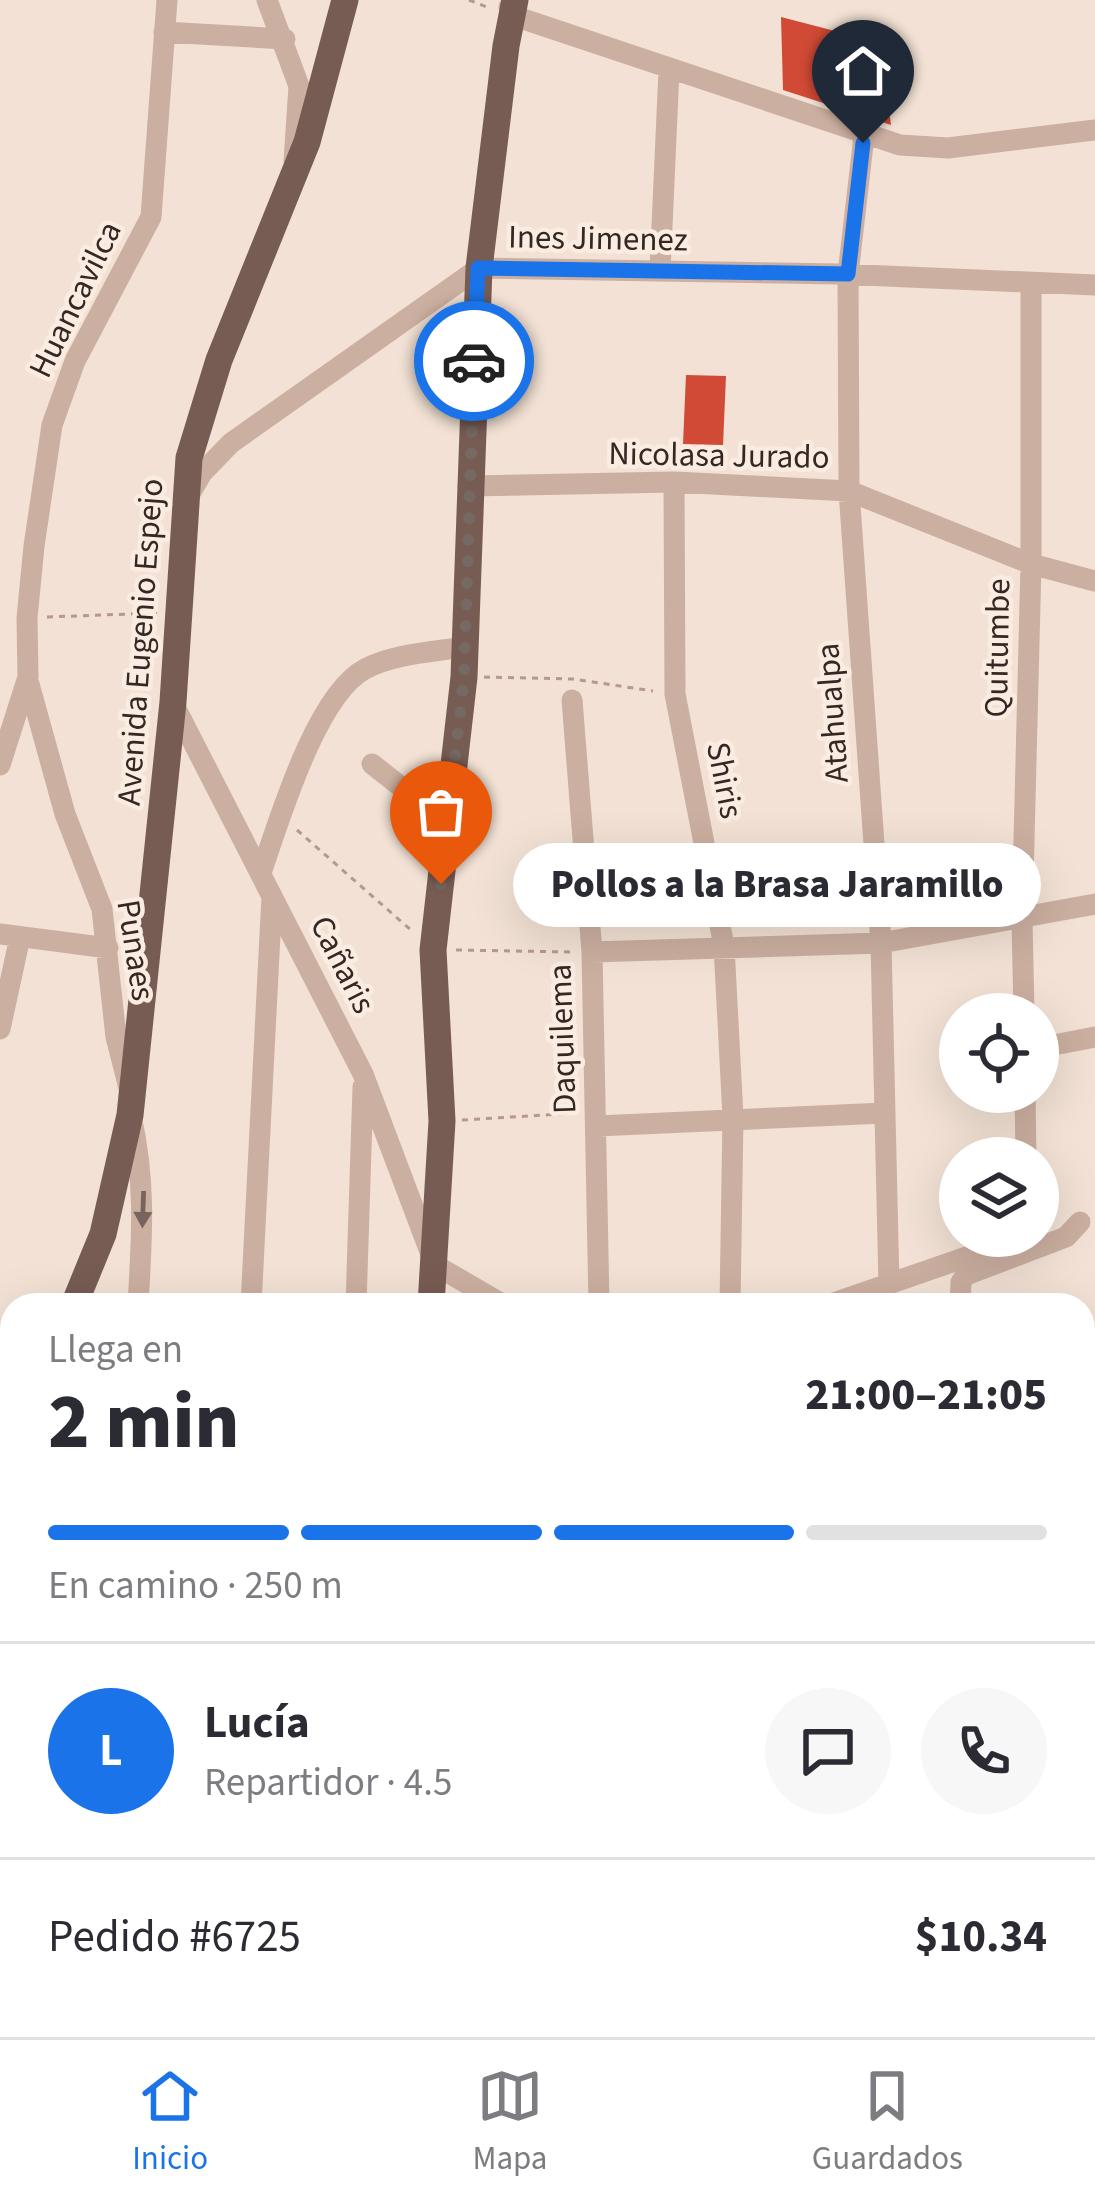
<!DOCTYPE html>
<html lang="es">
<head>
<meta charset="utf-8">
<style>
	body { margin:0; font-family:"Source Sans 3",sans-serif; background:#f7f7f7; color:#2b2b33; height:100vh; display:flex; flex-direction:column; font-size:45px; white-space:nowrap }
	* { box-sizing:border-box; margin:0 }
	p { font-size:39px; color:#7c7c81 }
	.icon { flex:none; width:66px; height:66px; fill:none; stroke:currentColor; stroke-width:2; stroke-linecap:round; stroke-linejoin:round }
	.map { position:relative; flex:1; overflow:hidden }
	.drawer { position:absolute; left:0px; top:1293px; width:1095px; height:744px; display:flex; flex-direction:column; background:#fff; border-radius:36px 36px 0 0; box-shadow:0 12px 48px #0002 }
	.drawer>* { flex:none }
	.tools { position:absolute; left:939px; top:993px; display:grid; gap:24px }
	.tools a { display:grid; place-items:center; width:120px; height:120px; border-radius:50%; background:#fff; box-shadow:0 12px 48px #0002; font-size:60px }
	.pin { position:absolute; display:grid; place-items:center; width:102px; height:102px; color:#fff; margin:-123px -51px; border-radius:50% 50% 50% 0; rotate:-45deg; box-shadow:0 0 12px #0007 }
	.pin .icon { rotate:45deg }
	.courier { position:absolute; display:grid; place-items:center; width:120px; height:120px; margin:-60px; border:9px solid #1a73e8; border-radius:50%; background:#fff; color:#222; box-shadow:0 3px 15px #0007 }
	.bubble { position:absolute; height:84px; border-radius:42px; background:#fff; box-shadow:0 12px 48px #0002; font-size:39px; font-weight:800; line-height:84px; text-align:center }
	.headline em { font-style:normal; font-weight:800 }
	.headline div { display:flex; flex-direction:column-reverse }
	.headline { display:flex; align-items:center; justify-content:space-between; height:204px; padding:0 48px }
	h1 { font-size:78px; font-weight:800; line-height:90px }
	.bar { display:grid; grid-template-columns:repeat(4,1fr); gap:18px 12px; align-content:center; height:144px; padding:0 48px }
	.bar i { height:15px; border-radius:9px; background:#e1e1e2 }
	.bar .selected { background:#1a73e8 }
	.bar p { grid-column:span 4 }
	.line { display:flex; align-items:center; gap:30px; padding:0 48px; border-top:3px solid #e1e1e2 }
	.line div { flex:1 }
	.round { display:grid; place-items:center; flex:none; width:126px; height:126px; border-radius:63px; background:#f7f7f7 }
	.tab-bar { display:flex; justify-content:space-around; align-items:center; height:168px; border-top:3px solid #e1e1e2; background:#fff; font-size:33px; color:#7c7c81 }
	.tab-bar a { display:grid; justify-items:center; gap:6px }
	.tab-bar .selected { color:#1a73e8 }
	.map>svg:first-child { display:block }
	.building { fill:#d04a35 }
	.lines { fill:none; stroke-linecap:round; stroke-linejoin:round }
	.path { stroke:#b6998a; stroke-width:3; stroke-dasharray:6 6; stroke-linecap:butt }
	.minor { stroke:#cbafa0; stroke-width:21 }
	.major { stroke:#775c53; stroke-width:27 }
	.oneway { fill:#78645c }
	.done { stroke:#766862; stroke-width:12; stroke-dasharray:0 21.6 }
	.route { stroke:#1a73e8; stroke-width:15 }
	.labels { text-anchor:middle; stroke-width:9; stroke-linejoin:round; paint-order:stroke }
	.street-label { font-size:33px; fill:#342724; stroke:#faece1 }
</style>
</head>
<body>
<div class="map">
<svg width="1095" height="2037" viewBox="0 0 1095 2037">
	<rect width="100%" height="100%" fill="#f2e1d4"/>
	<!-- building -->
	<path class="building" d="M781,17L881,43L891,125L783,90Z
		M686,375L726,376L723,445L683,444Z"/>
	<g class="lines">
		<!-- path -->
		<path class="path" d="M469,0L489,8
			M47,617L157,613
			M484,677L573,679L653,691
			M297,830L412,931
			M456,950L572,952
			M462,1120L578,1113"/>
		<!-- minor -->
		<path class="minor" d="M267,0L299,86L294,161
			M509,7L511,15L900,145L948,148L1095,130
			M164,32L285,39
			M864,136L848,274L849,491L881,943L889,1286
			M660,271L669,70
			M674,482L675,694L724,946L733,1117L730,1305
			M468,486L674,482L849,491L1031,564L1095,581
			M188,497L202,473L231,443L479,268L839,274L1095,285
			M29,684L65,814L102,909L116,1037L129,1088
			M572,700L592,952L599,1305
			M173,703L363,1074L435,1265L504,1305
			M372,764L448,824
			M0,765L28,677L27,618L34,546L52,425L75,361L151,217L167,0
			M261,873C279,821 316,695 365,669C394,654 432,652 464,647
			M0,934L108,948
			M592,952L881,943L1095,904
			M1024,1014L1022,919L1031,564V284
			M0,1029L20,937
			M1038,1048L1095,1037
			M1025,1092L1026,1158
			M131,1116C146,1182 142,1237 138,1305
			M597,1126L884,1113
			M251,1305L272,896
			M356,1305L363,1087
			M828,1305L1027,1236
			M960,1305L961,1282L966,1275L1066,1237L1080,1222
			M1083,1778L1095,1743
			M172,2025L176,2037
			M577,2025L583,2030
			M873,2025L878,2037
			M909,2025L911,2037
			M33,2037L35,2025
			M267,2037L270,2025
			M317,2037L335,2025
			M470,2037L481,2025
			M676,2037L686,2025
			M966,2037L971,2025
			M1081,2037L1095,2015"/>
		<!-- major -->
		<path class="major" d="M74,1305L103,1234L130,1115L173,702L189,458L219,360L307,142L345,0
			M431,1305L442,1121L433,950L464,677L479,268L506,46L515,0
			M0,1483L12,1454
			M138,2037L141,2025"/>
	</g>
	<!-- one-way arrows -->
	<defs><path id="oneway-solid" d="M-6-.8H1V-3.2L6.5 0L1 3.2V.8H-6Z" transform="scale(3)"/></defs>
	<use class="oneway" href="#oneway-solid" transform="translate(143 1209) rotate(92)"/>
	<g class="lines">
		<!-- done -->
		<path class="done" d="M441,884L464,677L474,361"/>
		<!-- route -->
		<path class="route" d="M474,361L478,268L848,274L863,143"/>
	</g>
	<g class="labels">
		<!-- street labels -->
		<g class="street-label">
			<text transform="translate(598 237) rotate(1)" y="12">Ines Jimenez</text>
			<text transform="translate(74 299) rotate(-64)" y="12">Huancavilca</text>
			<text transform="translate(719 454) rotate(1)" y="12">Nicolasa Jurado</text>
			<text transform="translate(139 642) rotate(-86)" y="12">Avenida Eugenio Espejo</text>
			<text transform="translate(996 648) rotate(-89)" y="12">Quitumbe</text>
			<text transform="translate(831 713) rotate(-94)" y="12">Atahualpa</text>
			<text transform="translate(726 780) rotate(79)" y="12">Shiris</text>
			<text transform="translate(137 950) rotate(81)" y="12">Punaes</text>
			<text transform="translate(344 964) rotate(63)" y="12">Cañaris</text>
			<text transform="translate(561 1039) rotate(-92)" y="12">Daquilema</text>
		</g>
	</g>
</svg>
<div class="tools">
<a><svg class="icon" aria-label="locate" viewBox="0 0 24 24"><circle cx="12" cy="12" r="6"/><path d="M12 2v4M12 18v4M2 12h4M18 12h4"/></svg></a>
<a><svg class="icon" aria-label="layers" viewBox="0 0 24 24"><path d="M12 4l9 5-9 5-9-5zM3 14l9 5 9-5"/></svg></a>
</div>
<div class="pin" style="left:441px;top:884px;background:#ea580c"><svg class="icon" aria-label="bag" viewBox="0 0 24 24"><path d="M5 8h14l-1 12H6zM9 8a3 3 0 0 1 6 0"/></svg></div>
<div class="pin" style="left:863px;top:143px;background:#1f2937"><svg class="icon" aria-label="home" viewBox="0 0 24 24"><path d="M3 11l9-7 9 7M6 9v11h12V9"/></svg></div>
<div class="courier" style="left:474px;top:361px"><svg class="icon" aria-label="car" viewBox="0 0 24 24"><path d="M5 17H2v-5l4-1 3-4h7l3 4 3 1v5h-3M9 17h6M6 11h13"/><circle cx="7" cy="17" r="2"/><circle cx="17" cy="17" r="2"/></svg></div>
<div class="bubble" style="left:513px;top:843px;width:528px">Pollos a la Brasa Jaramillo</div>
<section class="drawer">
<div class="headline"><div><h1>2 min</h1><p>Llega en</p></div><em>21:00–21:05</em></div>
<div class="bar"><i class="selected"></i><i class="selected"></i><i class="selected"></i><i></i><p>En camino · 250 m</p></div>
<div class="line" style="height:216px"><b class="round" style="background:#1a73e8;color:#fff">L</b><div><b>Lucía</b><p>Repartidor · 4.5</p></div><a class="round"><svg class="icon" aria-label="chat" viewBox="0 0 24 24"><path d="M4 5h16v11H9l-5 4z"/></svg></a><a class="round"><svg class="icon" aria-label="phone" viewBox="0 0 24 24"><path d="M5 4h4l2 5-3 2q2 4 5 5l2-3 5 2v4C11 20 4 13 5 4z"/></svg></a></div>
<div class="line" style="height:156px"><div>Pedido #6725</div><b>$10.34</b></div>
</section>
</div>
<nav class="tab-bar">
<a class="selected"><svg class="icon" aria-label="home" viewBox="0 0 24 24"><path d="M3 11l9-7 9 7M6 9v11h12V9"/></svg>Inicio</a>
<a><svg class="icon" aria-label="map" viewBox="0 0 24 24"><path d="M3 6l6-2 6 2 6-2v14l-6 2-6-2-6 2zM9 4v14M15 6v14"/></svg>Mapa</a>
<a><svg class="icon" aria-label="saved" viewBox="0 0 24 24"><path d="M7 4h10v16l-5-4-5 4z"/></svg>Guardados</a>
</nav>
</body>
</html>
